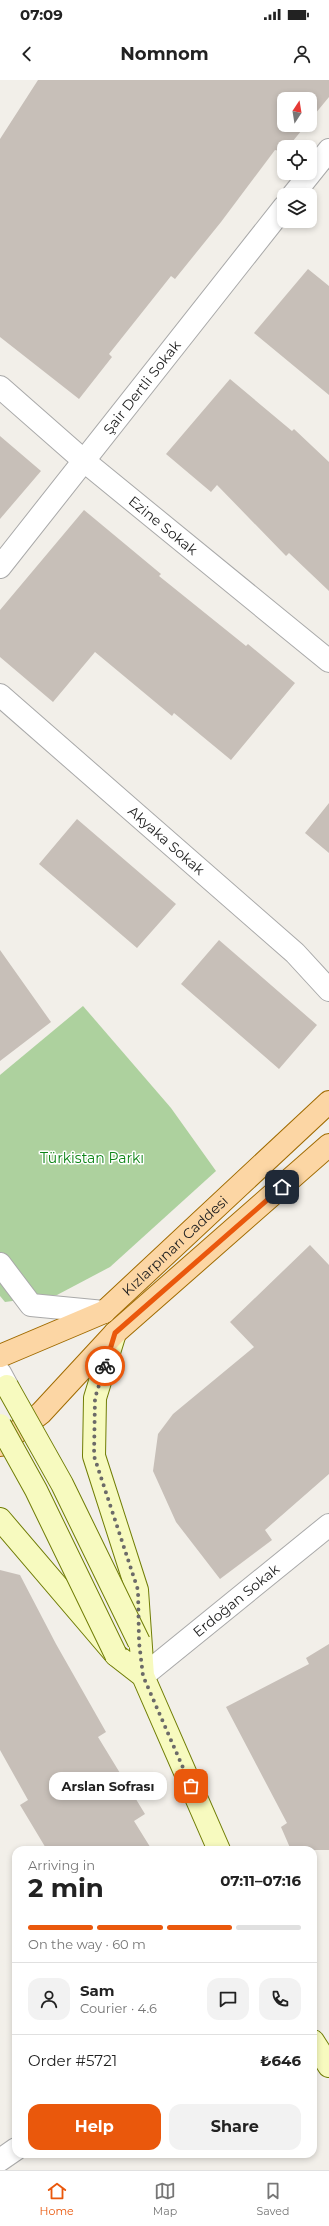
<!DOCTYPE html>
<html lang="en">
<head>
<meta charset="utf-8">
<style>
	body { margin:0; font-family:Montserrat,sans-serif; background:#f2f2f2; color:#222; height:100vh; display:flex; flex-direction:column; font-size:15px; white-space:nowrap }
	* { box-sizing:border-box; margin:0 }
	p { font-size:13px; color:#767676 }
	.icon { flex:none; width:22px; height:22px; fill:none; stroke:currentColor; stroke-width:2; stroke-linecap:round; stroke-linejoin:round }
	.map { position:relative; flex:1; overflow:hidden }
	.panel { position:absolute; left:12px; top:1766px; width:305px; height:312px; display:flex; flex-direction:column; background:#fff; border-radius:12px; box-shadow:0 2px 6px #0003 }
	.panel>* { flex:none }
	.needle { width:26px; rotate:12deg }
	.buttons { position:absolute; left:277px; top:12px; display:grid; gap:8px }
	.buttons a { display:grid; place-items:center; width:40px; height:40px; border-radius:8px; background:#fff; box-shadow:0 2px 6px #0003; font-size:20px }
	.pin { position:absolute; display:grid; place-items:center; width:34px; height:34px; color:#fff; margin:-17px; border-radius:8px; box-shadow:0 2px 6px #0006 }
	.courier { position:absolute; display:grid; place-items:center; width:40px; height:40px; margin:-20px; border:3px solid #ea580c; border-radius:50%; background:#fff; color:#222; box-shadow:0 1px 5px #0007 }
	.bubble { position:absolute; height:28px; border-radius:12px; background:#fff; box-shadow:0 2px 6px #0003; font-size:13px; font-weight:700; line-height:28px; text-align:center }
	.summary em { font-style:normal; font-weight:700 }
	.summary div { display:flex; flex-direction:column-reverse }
	.summary { display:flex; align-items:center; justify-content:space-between; height:68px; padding:0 16px }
	h1 { font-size:26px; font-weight:700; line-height:30px }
	.bar { display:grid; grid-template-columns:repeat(4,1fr); gap:6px 4px; align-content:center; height:48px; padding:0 16px }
	.bar i { height:5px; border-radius:3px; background:#e0e0e0 }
	.bar .active { background:#ea580c }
	.bar p { grid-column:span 4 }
	.line { display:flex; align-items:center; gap:10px; padding:0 16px; border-top:1px solid #e0e0e0 }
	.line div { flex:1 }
	.round { display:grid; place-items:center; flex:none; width:42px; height:42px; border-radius:12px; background:#f2f2f2 }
	.button { display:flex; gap:8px; margin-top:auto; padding:8px 16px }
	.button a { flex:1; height:46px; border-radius:12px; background:#ea580c; color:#fff; font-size:16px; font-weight:700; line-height:46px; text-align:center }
	.button a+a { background:#f2f2f2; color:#222 }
	.status { display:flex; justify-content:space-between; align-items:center; height:28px; padding:0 20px; background:#fff; direction:ltr }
	.status svg { height:11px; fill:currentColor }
	header { display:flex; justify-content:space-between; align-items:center; height:52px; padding:0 16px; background:#fff; font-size:18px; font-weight:700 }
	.tabs { display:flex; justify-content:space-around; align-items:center; height:56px; border-top:1px solid #e0e0e0; background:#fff; font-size:11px; color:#767676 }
	.tabs a { display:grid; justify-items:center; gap:2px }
	.tabs .active { color:#ea580c }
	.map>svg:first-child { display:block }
	.forest { fill:#add19e }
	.building { fill:#c7bfb8 }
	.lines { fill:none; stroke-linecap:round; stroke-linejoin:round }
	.street-casing { stroke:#a9a9a9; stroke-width:24 }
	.secondary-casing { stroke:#707d05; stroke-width:24 }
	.primary-casing { stroke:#a06b00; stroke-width:24 }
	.street { stroke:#fff; stroke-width:22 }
	.secondary { stroke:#f7fabf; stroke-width:22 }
	.primary { stroke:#fcd6a4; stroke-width:22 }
	.secondary-bridge-casing { stroke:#707d05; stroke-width:24; stroke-linecap:butt }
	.secondary-bridge { stroke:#f7fabf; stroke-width:22 }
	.done { stroke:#6b6a68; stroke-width:4; stroke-dasharray:0 7.2 }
	.route { stroke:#ea580c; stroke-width:5 }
	.labels { text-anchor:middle; stroke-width:3; stroke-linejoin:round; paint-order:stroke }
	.street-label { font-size:14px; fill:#222; stroke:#fff }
	.park-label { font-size:14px; fill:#0c8416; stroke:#fff }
</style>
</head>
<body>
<div class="status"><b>07:09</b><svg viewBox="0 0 49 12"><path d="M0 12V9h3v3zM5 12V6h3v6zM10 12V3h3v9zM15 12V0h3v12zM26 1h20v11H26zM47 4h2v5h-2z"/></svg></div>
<header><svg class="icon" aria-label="back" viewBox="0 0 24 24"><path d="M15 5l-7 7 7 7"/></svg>Nomnom<svg class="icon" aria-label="person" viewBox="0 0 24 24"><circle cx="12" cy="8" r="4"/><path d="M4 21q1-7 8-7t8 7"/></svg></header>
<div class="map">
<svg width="329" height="2090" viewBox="0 0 329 2090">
	<rect width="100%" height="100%" fill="#f2efe9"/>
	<!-- forest -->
	<path class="forest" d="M83,926L171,1028L216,1091L110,1187L57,1215L5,1222L0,1216V995Z"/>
	<!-- building -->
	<path class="building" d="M38,0H329V17L310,40V19H284V45H306L288,67H284V72L275,70L221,142L175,199L171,196L109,274L112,277L79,319L0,257V59Z
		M308,189L329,206V315L254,253Z
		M230,299L292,351L294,349L329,382V511L289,473L286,476L217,405L211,412L166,374Z
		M0,356L41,391L0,439Z
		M84,430L161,494L159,496L246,566L248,564L295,603L231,680L174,633L172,636L95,572L53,622L0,577V530Z
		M329,723V773L305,753Z
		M77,739L176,824L137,868L39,784Z
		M219,860L317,945L279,989L181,904Z
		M0,870L51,942L0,981Z
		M310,1165L329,1185V1394L265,1450L272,1460L220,1499L176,1442L153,1391L158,1354L173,1334L254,1267L230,1242Z
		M0,1490L20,1495L56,1564L106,1652L98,1657L145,1734L134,1741L152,1770H47L20,1725L28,1720L0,1670Z
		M329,1564V1770H291L281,1747L287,1743L226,1627L309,1584L306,1578Z"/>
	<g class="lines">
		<!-- street casing -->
		<g class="street-casing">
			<g id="street">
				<path d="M293,115L329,70"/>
				<path id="s1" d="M0,307L83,380L329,581"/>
				<path id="s2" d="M0,487L284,127"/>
				<path id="s3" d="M0,615L295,873L329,910"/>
				<path d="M0,1184L31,1225L104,1232"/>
				<path d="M0,1293L7,1306"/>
				<path id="s4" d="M143,1596L329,1445"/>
				<path d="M0,2080L16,2069"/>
			</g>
		</g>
		<!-- secondary casing -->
		<g class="secondary-casing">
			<path id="secondary" d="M115,1253L95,1318L94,1376L137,1510L143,1596
				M0,1439L116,1575L143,1596L219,1770
				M313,1961L329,1986"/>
		</g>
		<!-- primary casing -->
		<g class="primary-casing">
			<g id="primary">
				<path id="s5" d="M0,1276L104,1232L329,1022"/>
				<path d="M0,1365L41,1333L115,1253L329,1065"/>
			</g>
		</g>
		<!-- street -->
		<use href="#street" class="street"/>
		<!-- secondary -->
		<use href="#secondary" class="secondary"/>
		<!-- primary -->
		<use href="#primary" class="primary"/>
		<!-- secondary-bridge casing -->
		<g class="secondary-bridge-casing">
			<path id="secondary-bridge" d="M7,1306L62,1404L139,1562
				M0,1345L36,1410L116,1575"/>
		</g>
		<!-- secondary-bridge -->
		<use href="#secondary-bridge" class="secondary-bridge"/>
	</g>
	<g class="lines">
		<!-- done -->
		<path class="done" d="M105,1286L95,1318L94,1376L138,1510L139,1562L143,1596L191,1706"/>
		<!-- route -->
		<path class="route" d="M105,1286L115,1253L282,1107"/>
	</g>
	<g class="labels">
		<!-- street labels -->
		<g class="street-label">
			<text dy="5" stroke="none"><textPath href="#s2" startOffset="229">Şair Dertli Sokak</textPath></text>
			<text dy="5" stroke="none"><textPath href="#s1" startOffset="214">Ezine Sokak</textPath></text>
			<text dy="5" stroke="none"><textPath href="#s3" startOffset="221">Akyaka Sokak</textPath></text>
			<text dy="5" stroke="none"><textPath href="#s5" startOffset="210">Kızlarpınarı Caddesi</textPath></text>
			<text dy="5" stroke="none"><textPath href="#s4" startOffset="120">Erdoğan Sokak</textPath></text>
		</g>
		<!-- park labels -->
		<g class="park-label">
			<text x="92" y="1083">Türkistan Parkı</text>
		</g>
	</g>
</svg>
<div class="buttons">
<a><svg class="needle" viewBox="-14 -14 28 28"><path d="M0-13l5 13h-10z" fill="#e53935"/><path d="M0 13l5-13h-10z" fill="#767676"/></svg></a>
<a><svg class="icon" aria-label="locate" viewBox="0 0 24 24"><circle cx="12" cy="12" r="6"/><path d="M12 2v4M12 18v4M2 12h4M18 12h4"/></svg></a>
<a><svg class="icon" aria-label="layers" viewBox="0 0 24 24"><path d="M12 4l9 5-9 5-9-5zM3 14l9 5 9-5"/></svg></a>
</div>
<div class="pin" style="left:191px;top:1706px;background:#ea580c"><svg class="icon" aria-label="bag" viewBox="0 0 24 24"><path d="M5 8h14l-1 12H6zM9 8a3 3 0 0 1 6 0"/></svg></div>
<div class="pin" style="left:282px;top:1107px;background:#1f2937"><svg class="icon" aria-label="home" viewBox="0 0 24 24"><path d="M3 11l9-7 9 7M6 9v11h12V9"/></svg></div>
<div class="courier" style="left:105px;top:1286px"><svg class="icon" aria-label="bike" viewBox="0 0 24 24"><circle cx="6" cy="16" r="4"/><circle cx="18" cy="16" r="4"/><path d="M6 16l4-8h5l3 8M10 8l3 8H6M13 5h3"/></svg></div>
<div class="bubble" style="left:49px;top:1692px;width:118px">Arslan Sofrası</div>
<section class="panel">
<div class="summary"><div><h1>2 min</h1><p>Arriving in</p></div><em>07:11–07:16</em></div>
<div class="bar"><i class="active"></i><i class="active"></i><i class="active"></i><i></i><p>On the way · 60 m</p></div>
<div class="line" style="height:72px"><a class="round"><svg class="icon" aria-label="person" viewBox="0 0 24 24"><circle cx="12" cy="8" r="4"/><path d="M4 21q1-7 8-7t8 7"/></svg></a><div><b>Sam</b><p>Courier · 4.6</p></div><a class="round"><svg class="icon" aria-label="chat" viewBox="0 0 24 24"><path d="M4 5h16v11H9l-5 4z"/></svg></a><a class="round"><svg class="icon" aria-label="phone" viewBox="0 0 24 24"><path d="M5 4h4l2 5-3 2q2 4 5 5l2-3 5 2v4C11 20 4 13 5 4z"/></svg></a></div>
<div class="line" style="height:52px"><div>Order #5721</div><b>₺646</b></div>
<div class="button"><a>Help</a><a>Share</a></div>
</section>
</div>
<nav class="tabs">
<a class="active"><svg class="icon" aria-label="home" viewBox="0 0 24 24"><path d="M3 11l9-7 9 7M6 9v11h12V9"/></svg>Home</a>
<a><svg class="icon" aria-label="map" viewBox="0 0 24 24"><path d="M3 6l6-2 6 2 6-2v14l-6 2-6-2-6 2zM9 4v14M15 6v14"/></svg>Map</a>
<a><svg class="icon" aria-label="saved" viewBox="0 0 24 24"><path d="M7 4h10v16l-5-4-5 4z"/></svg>Saved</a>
</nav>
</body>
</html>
